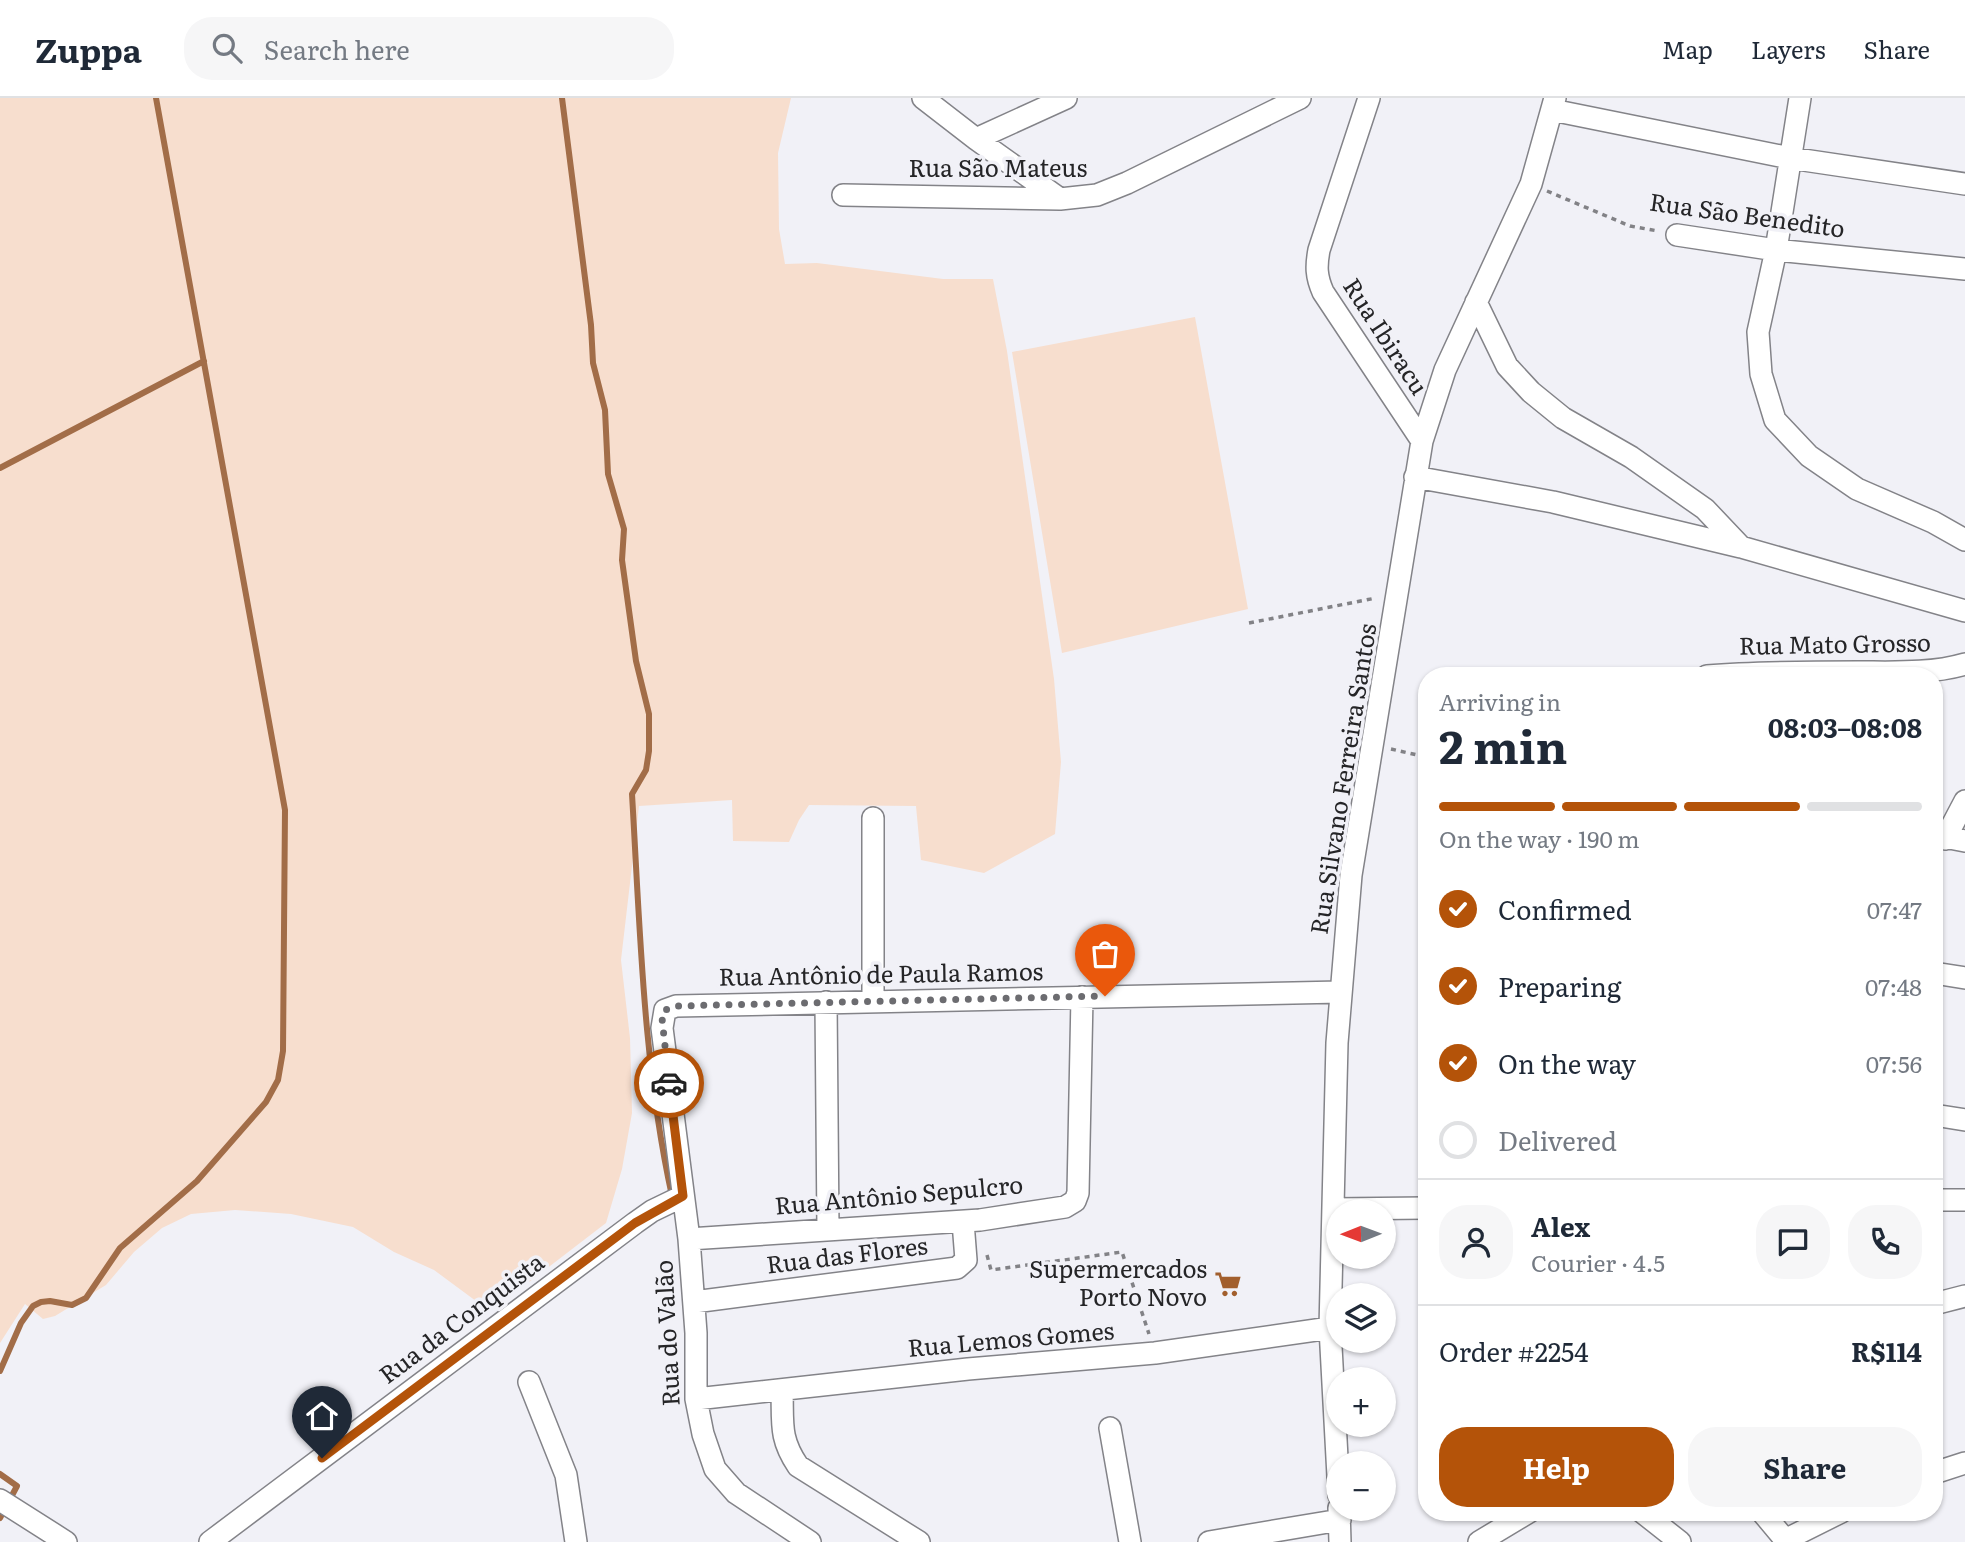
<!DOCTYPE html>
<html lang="en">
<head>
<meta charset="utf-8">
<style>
	body { margin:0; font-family:Literata,serif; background:#f6f6f7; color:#1f2937; height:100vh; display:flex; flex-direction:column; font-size:26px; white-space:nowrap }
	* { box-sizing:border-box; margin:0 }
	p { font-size:23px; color:#747a83 }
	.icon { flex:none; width:38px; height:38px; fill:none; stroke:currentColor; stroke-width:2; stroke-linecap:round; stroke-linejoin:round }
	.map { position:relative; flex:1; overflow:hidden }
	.drawer { position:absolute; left:1418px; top:569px; width:525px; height:854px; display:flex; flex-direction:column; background:#fff; border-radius:28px; box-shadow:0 2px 5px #0004 }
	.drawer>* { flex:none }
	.needle { width:46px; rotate:269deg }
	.tools { position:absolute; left:1326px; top:1101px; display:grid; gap:14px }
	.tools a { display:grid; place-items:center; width:70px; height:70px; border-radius:50%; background:#fff; box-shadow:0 2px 5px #0004; font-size:35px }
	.pin { position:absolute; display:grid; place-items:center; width:60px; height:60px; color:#fff; margin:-72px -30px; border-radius:50% 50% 50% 0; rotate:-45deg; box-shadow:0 0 7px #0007 }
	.pin .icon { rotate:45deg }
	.courier { position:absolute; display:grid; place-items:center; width:70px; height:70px; margin:-35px; border:5px solid #b45309; border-radius:50%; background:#fff; color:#222; box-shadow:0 2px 9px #0007 }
	.head em { font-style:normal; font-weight:700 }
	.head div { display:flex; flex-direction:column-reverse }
	.head { display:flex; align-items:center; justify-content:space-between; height:119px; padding:0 21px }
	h1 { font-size:46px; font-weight:700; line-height:52px }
	.bar { display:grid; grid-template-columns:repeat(4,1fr); gap:10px 7px; align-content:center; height:84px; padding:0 21px }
	.bar i { height:9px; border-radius:5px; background:#e0e1e3 }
	.bar .current { background:#b45309 }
	.bar p { grid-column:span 4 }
	.line { display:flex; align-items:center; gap:18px; padding:0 21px; border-top:2px solid #e0e1e3 }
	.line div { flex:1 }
	.round { display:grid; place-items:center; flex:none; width:74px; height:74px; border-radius:28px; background:#f6f6f7 }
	ol { padding:0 21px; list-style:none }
	li { display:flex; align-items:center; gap:21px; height:77px }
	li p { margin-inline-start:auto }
	li .icon { padding:7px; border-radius:50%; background:#b45309; color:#fff; stroke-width:4 }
	li:last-child { color:#747a83 }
	li i { width:38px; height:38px; border:4px solid #e0e1e3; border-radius:50% }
	.cta { display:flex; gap:14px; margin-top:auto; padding:14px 21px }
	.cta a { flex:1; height:80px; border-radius:28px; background:#b45309; color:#fff; font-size:28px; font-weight:700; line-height:80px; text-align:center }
	.cta a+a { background:#f6f6f7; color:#1f2937 }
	header { display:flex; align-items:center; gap:42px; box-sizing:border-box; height:98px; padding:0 35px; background:#fff; border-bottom:2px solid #e0e1e3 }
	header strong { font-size:33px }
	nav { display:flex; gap:38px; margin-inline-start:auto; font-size:24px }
	.search { width:490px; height:63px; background:#f6f6f7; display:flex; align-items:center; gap:18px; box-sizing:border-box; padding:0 24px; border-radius:28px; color:#747a83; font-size:26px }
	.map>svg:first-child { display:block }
	.green { fill:#f7dece }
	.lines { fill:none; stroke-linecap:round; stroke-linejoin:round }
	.stream { stroke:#a26d48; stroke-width:6 }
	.minor-casing { stroke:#838388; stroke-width:24 }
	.path { stroke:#828286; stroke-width:3.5; stroke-dasharray:5 5; stroke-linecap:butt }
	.minor { stroke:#fff; stroke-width:21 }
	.done { stroke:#6c6c70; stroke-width:7; stroke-dasharray:0 12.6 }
	.route { stroke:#b45309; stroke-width:9 }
	.labels { text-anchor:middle; stroke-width:7; stroke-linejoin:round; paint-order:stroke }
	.street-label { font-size:24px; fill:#252527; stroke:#f1f1f7 }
	.poi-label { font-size:24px; fill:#252527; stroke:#f1f1f7; text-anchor:end }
</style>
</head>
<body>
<header>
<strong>Zuppa</strong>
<div class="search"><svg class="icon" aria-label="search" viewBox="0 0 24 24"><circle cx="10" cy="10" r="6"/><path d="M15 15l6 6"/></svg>Search here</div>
<nav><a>Map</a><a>Layers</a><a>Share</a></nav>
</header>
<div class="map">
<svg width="1965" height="1444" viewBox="0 0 1965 1444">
	<rect width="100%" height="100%" fill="#f1f1f7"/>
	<!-- green -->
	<path class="green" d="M0,0H791L778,55L779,131L785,166L817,165L943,181H993L1007,253L1054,581L1061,664L1055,736L984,775L921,762L916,708L809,707L799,722L789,744L733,743L732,702L639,708L621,862L630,940L632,1015L622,1071L606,1125L494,1211L480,1206L434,1172L394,1154L353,1129L291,1116L235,1112L191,1116L162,1130L134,1154L106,1187L55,1218L43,1221L25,1206L0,1245Z
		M1195,219L1248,511L1062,555L1012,254Z"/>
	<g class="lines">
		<!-- stream -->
		<path class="stream" d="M562,0L591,227L593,265L605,312L608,376L624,431L622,462L636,563L649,616V653L646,672L632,696C640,830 643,966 672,1098
			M0,370L204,263
			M0,1273L21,1225L33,1208L41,1204L50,1203L72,1207L86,1200L120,1150L197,1083L266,1004L278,982L283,953L285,712L156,0
			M0,1376L17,1388L0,1420"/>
		<!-- minor casing -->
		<g class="minor-casing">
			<path id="minor" d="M923,0L976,41L1060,101
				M1369,0L1319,152C1316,168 1316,178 1323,194L1422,343
				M1800,0L1776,152L1758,234L1761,276L1775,322L1809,358L1857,391L1933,424L1965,442
				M1552,12L1790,60L1965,86
				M976,41L1066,0
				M843,97L1060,101L1097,97L1127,85L1300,0
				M1677,137L1776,152L1965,171
				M1476,204L1507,268L1531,294L1563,320L1631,359L1705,411L1741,449
				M1415,379L1553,404L1741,449L1965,513
				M1707,578C1757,574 1807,574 1858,574C1893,574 1931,576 1965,566
				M1934,737L1965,743
				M1945,741L1965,703
				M1934,875L1965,880
				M873,903V720
				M826,904L828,1132
				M1934,1017L1965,1022
				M1934,1102H1965
				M1333,1111L1426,1110
				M689,1141L980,1122L1065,1109L1075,1103L1078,1095L1082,899
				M694,1204L957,1170L966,1162L963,1124
				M1934,1206L1965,1198
				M529,1284L566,1377L576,1444
				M782,1292C783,1325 779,1340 798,1368L919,1444
				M696,1301L968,1271L1155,1255L1330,1230
				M1110,1330L1130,1444
				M1934,1375L1965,1365
				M1339,1397L1330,1230L1337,945L1351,777L1422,343L1445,272L1531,86L1555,0
				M0,1402L66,1444
				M1339,1410L1340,1444
				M1642,1414L1680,1444
				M1762,1414L1787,1444
				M1785,1442L1841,1414
				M210,1444L635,1125L652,1113L683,1098
				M810,1444L736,1395L715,1371L703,1336L696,1301V1235L689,1141L662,930L665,912L676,908L1340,894
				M1209,1444L1340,1422
				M1479,1444L1529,1414"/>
		</g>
		<!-- path -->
		<path class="path" d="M1547,93L1630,128L1658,133
			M1249,525L1376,500
			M1391,651L1426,659
			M987,1157L991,1172L1122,1154L1149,1236"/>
		<!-- minor -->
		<use href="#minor" class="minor"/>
	</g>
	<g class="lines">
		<!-- done -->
		<path class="done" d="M669,985L662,920L665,912L676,908L1105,898"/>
		<!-- route -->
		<path class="route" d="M322,1360L635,1125L683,1098L669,985"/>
	</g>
	<!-- icons -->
	<defs>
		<g id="supermarket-bare" transform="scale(2.1)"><path d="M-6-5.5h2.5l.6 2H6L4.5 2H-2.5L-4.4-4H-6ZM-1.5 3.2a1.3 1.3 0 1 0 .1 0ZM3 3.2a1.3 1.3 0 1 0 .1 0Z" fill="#a25f2d" stroke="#f1f1f7" stroke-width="2.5" paint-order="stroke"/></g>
	</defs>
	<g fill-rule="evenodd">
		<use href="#supermarket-bare" x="1228" y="1186"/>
	</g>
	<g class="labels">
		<!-- street labels -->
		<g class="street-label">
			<text x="998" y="79">Rua São Mateus</text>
			<text transform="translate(1747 118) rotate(8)" y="8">Rua São Benedito</text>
			<text transform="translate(1385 239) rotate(57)" y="8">Rua Ibiracu</text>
			<text transform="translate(1835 547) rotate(-1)" y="8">Rua Mato Grosso</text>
			<text transform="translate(1344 681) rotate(-81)" y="8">Rua Silvano Ferreira Santos</text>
			<text transform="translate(881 877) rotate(-1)" y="8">Rua Antônio de Paula Ramos</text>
			<text transform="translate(899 1098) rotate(-5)" y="8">Rua Antônio Sepulcro</text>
			<text transform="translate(847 1158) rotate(-7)" y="8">Rua das Flores</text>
			<text transform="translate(462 1221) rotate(-37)" y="8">Rua da Conquista</text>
			<text transform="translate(668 1235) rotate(-93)" y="8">Rua do Valão</text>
			<text transform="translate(1011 1242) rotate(-5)" y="8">Rua Lemos Gomes</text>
		</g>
		<!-- poi labels -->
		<g class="poi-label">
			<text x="1207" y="1180">Supermercados<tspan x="1207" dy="28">Porto Novo</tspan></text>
		</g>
	</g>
</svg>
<div class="tools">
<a><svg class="needle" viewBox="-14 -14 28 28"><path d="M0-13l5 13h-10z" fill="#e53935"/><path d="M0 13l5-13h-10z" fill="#747a83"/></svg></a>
<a><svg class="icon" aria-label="layers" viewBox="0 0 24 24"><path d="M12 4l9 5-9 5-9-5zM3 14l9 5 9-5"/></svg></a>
<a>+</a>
<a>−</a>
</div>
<div class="pin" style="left:1105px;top:898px;background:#ea580c"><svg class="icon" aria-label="bag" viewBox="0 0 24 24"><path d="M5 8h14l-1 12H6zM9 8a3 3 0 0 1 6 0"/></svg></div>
<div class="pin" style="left:322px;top:1360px;background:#1f2937"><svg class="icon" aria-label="home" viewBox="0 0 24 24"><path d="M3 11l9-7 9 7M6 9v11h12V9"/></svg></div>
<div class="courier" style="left:669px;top:985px"><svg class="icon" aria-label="car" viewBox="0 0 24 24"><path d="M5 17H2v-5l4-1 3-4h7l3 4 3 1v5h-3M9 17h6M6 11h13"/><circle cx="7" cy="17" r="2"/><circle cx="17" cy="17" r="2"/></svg></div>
<section class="drawer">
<div class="head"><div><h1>2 min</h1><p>Arriving in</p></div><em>08:03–08:08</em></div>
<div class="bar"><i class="current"></i><i class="current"></i><i class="current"></i><i></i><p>On the way · 190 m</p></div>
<ol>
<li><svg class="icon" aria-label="check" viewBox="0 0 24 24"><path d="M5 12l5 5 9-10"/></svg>Confirmed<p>07:47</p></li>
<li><svg class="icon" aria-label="check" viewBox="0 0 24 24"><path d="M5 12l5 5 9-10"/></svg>Preparing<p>07:48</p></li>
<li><svg class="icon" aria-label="check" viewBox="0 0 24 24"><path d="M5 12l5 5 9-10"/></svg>On the way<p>07:56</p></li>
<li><i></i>Delivered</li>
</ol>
<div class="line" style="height:126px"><a class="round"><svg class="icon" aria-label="person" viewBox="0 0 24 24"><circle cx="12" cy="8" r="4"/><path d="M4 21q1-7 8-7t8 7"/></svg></a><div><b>Alex</b><p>Courier · 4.5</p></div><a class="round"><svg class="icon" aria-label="chat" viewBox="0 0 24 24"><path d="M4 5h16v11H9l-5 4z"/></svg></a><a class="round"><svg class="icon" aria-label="phone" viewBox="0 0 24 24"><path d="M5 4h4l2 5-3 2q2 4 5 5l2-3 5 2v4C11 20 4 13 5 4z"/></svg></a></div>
<div class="line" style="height:91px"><div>Order #2254</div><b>R$114</b></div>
<div class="cta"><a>Help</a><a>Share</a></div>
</section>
</div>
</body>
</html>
